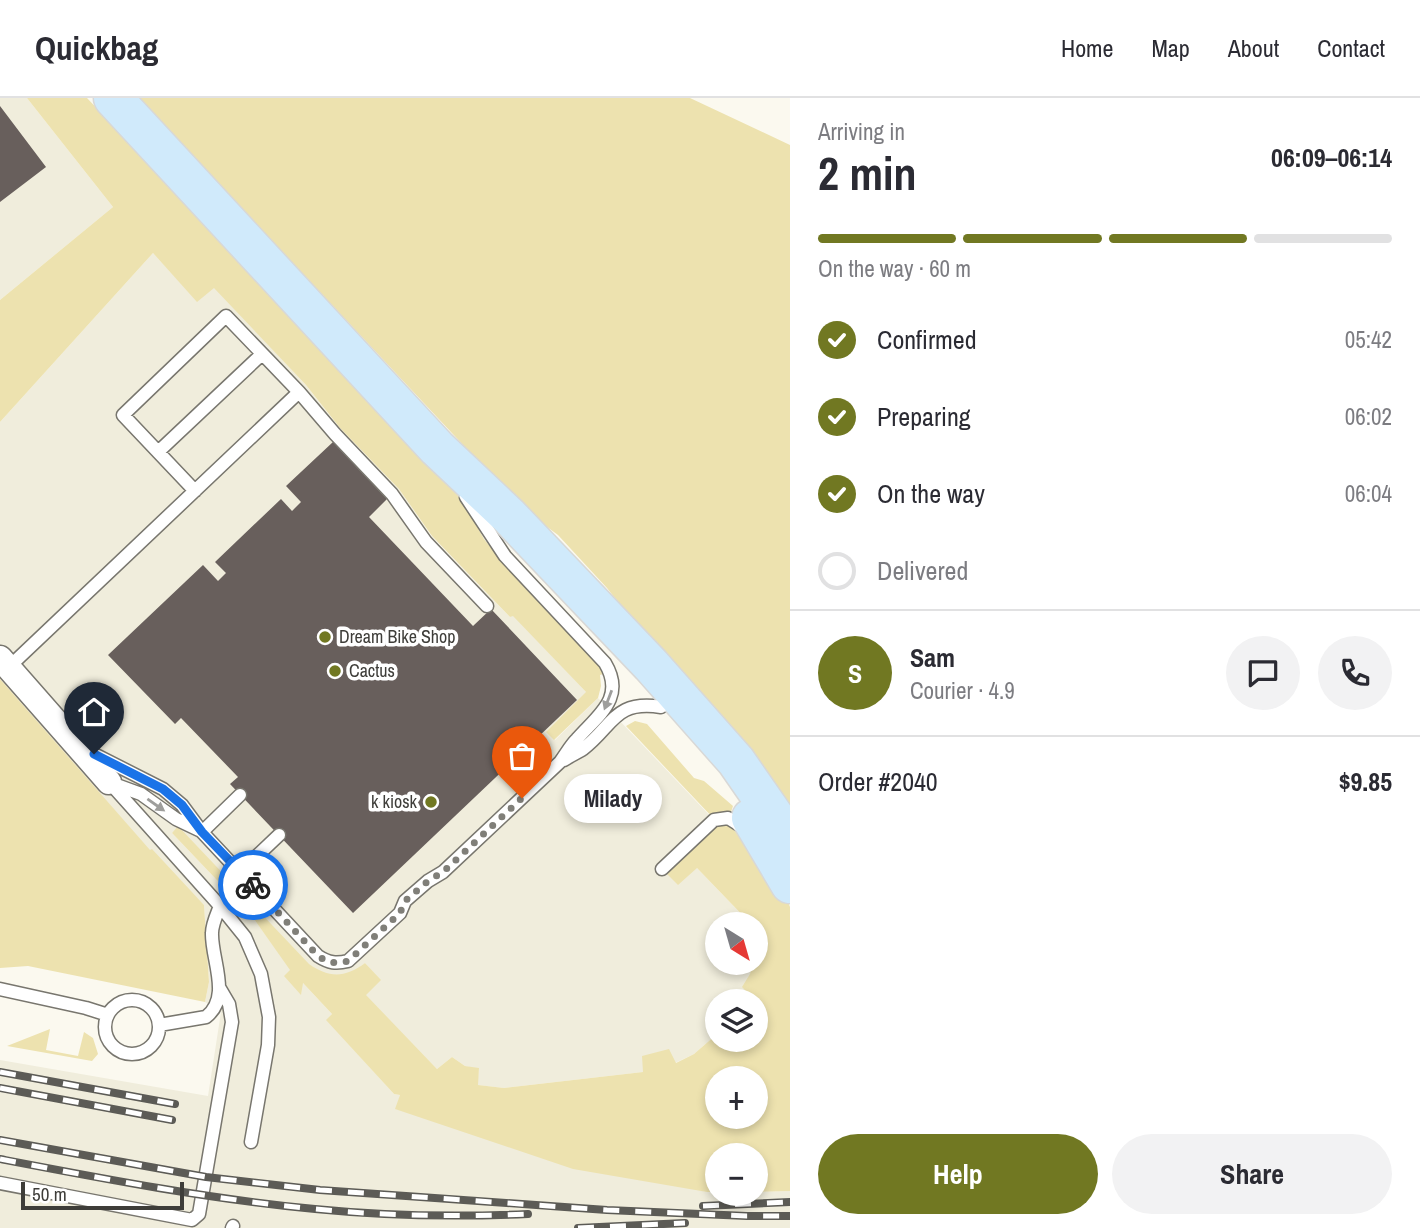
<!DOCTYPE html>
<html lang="en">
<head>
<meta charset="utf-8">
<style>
	body { margin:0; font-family:"Archivo Narrow",sans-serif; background:#f2f2f3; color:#2b2b33; height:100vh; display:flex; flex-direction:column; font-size:26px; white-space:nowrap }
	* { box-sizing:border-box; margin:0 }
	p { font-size:23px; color:#7c7c81 }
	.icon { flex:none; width:38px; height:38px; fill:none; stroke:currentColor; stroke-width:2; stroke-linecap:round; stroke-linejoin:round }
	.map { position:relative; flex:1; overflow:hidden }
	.panel { display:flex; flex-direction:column; background:#fff; width:630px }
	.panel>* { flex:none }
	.needle { width:46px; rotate:143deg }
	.fabs { position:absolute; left:705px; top:814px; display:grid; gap:14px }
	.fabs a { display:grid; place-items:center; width:63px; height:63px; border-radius:50%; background:#fff; box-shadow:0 4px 10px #0003; font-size:35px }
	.scale { position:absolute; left:21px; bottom:18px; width:163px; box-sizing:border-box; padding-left:7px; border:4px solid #3e3d39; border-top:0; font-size:19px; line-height:24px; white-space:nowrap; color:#3e3d39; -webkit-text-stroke:5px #fff; paint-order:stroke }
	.pin { position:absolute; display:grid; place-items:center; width:60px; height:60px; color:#fff; margin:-72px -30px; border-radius:50% 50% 50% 0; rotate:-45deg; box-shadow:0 0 7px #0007 }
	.pin .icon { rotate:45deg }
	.courier { position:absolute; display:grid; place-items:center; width:70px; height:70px; margin:-35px; border:5px solid #1a73e8; border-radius:50%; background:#fff; color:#222; box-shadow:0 2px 9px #0007 }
	.bubble { position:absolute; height:49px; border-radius:24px; background:#fff; box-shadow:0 4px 10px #0003; font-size:23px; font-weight:700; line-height:49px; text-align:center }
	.head em { font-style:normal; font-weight:700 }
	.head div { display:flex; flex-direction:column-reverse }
	.head { display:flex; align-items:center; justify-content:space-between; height:119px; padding:0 28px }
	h1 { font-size:46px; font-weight:700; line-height:52px }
	.bar { display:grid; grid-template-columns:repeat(4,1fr); gap:10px 7px; align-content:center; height:84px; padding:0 28px }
	.bar i { height:9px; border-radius:5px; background:#e1e1e2 }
	.bar .on { background:#717822 }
	.bar p { grid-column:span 4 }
	.line { display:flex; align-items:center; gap:18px; padding:0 28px; border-top:2px solid #e1e1e2 }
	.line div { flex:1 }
	.round { display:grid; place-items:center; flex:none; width:74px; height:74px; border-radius:37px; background:#f2f2f3 }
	ol { padding:0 28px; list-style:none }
	li { display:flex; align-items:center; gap:21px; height:77px }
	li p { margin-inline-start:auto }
	li .icon { padding:7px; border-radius:50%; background:#717822; color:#fff; stroke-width:4 }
	li:last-child { color:#7c7c81 }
	li i { width:38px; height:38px; border:4px solid #e1e1e2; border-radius:50% }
	.cta { display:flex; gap:14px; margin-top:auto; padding:14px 28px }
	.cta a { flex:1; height:80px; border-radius:42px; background:#717822; color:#fff; font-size:28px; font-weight:700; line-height:80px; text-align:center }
	.cta a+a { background:#f2f2f3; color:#2b2b33 }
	header { display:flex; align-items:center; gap:42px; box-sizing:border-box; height:98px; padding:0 35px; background:#fff; border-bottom:2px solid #e1e1e2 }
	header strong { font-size:33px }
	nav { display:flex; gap:38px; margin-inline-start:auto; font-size:24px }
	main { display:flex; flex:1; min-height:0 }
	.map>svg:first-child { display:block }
	.built { fill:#f0eddc }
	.green { fill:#ede2af; fill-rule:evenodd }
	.building { fill:#685f5c }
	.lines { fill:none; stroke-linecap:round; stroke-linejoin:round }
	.lane-casing { stroke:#78766e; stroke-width:15 }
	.street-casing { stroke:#78766e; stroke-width:27 }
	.primary-casing { stroke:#d8d8d7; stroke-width:41 }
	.lane { stroke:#fff; stroke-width:12 }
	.street { stroke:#fff; stroke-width:24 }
	.primary { stroke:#d0eafb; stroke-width:38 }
	.rail-casing { stroke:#5c5b56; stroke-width:8 }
	.rail { stroke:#fff; stroke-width:5; stroke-dasharray:16; stroke-linecap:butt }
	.oneway { fill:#9e9e9c }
	.done { stroke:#807f79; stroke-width:7; stroke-dasharray:0 12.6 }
	.route { stroke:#1a73e8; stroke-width:9 }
	.poi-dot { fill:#717822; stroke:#fff; stroke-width:2.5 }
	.labels { text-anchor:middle; stroke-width:7; stroke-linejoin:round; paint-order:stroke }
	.poi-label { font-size:18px; fill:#3e3d39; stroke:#fff; text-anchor:start }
</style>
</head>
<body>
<header>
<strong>Quickbag</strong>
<nav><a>Home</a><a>Map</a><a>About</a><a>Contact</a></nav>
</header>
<main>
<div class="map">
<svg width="790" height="1130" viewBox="0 0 790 1130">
	<rect width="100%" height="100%" fill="#fbf9ef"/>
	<!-- built -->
	<path class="built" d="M0,0H27L113,109L0,202Z
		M153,155L197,203L214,189L306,287L340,331L399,391L432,439L510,519L513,517L587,595L547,634L555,642L598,600L714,722L697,770L751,826H718V864L752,865L750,876L755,902L718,903L717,936L694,956L675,965L643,974L504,990L477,987L479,971L465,968L452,959L437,971L365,897L380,882L365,865L352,875L336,878L322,875L308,866L178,729L172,735L254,821L291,872L285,878L301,896L302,884L332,916L327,922L394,996L400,997L396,1011L707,1094L756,1096V1094L790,1093V1130H0V962L208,998L221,914L205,904L209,884L204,807L150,753L0,581V324Z"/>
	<!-- green -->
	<path class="green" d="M27,0H87L430,361L460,398L484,441L501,462L601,570L603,576L600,577L601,588L598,600L554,642L546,634L586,594L513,518L510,519L432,438L399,391L340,330L306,287L214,190L197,204L153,155L0,324V202L113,109Z
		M138,0H690L790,47V725L607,490L558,437L523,411Z
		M0,581L150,752L152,751L204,807L209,884L205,904L28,868L0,870Z
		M635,623L647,626L694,680L704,683L733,708L729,720L786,799L790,809V1093L756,1094V1057H718L717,1094H707L573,1071L395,1011L400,997L394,996L326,922L332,916L303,885L301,897L284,878L290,872L254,821L172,735L178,728L309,866C329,880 345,880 365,865L381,882L366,897L437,971L452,959L465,968L479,970L478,987L504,990L643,974L642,958L669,951L676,965L694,956L717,936L718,942H756V903L742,889L750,876L752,865L756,864V826H751L697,770L678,787L662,771L714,721L626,628ZM718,980H756V1018H718Z
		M50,931L46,952L78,958L84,934L93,940L98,956L92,963L7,948Z"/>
	<!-- building -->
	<path class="building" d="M0,8L46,69L0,104Z
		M333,344L387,401L369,419L473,528L491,511L577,602L353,815L230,686L238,679L181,620L175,626L108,557L203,467L218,483L226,475L215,464L281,401L292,413L301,404L286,388Z"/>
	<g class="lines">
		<!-- lane casing -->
		<g class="lane-casing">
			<path id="lane" d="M299,294L335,336L392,396L426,444L487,508
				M158,354L262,256
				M9,569L299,294L226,218L123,317L195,393
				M92,655L163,691L182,707L202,734L318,858C329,865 336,866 348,863L400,815L405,803L428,783L443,774L560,664C566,656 570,648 577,641C598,617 626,600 605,565L505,458L466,399
				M564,662C570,658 577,655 583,651C614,627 614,602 661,609
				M109,684L220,808L245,839L261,876L269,919L268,947L251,1044
				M111,685L141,696L176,721L199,732
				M202,734L240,697
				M662,771L714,722L728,720L744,730
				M240,774L279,737
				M0,891L86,910L108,917
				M105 929a27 27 0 1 1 54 0a27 27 0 1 1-54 0Z
				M159,927L206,919C232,899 211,861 212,835C212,826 217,816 220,808
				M0,1085L192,1122L199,1116L232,924L229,906L219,889
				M232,1130L233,1128"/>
		</g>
		<!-- street casing -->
		<g class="street-casing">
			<path id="street" d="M0,560L109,684"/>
		</g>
		<!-- primary casing -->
		<g class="primary-casing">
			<path id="primary" d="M113,0L437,350L509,418L651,567L736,663L790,741
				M751,720L790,786"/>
		</g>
		<!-- lane -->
		<use href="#lane" class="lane"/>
		<!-- street -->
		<use href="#street" class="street"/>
		<!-- primary -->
		<use href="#primary" class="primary"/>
		<!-- rail casing -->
		<g class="rail-casing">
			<path id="rail" d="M0,974L175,1006
				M0,990L172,1022
				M0,1042L206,1079L320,1092L607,1112L747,1118H790
				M0,1061C105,1081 209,1101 315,1111C386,1118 457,1119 528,1116
				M703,1108L790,1104
				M578,1130L685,1125"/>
		</g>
		<!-- rail -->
		<use href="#rail" class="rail"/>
	</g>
	<!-- one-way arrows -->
	<defs><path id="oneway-solid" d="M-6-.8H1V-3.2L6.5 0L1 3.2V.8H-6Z" transform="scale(1.75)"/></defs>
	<g class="oneway">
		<use href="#oneway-solid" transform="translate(608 602) rotate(111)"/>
		<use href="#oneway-solid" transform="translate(156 707) rotate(35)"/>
	</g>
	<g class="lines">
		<!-- done -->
		<path class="done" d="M253,787L318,858C329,865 336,866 348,863L400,815L405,803L428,783L443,774L522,700"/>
		<!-- route -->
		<path class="route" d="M94,656L163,691L182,707L202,734L253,787"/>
	</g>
	<!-- markers -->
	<g class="poi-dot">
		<circle cx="325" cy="539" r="7"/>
		<circle cx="335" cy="573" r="7"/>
		<circle cx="431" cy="704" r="7"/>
	</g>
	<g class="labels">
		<!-- poi labels -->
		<g class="poi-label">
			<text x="339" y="545">Dream Bike Shop</text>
			<text x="349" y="579">Cactus</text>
			<text x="417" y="710" text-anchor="end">k kiosk</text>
		</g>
	</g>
</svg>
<div class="fabs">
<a><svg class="needle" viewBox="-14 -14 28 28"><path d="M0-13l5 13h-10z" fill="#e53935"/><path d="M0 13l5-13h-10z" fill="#7c7c81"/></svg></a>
<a><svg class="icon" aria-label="layers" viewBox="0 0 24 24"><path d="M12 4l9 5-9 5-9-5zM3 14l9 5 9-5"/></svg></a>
<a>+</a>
<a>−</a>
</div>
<div class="scale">50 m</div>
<div class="pin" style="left:522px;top:700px;background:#ea580c"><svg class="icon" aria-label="bag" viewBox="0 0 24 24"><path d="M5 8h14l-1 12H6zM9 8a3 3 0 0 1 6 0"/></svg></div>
<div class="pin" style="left:94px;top:656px;background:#1f2937"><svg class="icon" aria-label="home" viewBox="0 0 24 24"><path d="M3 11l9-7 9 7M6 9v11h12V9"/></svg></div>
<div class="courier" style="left:253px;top:787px"><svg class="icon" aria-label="bike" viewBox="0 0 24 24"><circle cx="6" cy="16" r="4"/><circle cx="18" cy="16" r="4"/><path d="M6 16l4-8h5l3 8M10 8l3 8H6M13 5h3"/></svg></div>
<div class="bubble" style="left:564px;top:676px;width:98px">Milady</div>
</div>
<section class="panel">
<div class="head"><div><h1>2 min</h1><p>Arriving in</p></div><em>06:09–06:14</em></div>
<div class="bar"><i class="on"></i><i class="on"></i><i class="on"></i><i></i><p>On the way · 60 m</p></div>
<ol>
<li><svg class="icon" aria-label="check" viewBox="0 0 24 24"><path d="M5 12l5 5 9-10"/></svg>Confirmed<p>05:42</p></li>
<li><svg class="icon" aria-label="check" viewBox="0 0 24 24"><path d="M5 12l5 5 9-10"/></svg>Preparing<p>06:02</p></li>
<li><svg class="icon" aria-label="check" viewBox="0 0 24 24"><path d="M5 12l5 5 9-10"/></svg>On the way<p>06:04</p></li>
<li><i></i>Delivered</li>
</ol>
<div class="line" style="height:126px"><b class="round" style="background:#717822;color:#fff">S</b><div><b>Sam</b><p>Courier · 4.9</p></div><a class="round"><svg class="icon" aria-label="chat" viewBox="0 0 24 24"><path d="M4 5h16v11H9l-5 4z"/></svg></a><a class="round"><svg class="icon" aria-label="phone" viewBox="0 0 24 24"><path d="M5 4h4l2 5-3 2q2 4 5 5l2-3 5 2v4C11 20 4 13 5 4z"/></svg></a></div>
<div class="line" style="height:91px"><div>Order #2040</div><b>$9.85</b></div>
<div class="cta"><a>Help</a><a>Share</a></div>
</section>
</main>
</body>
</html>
